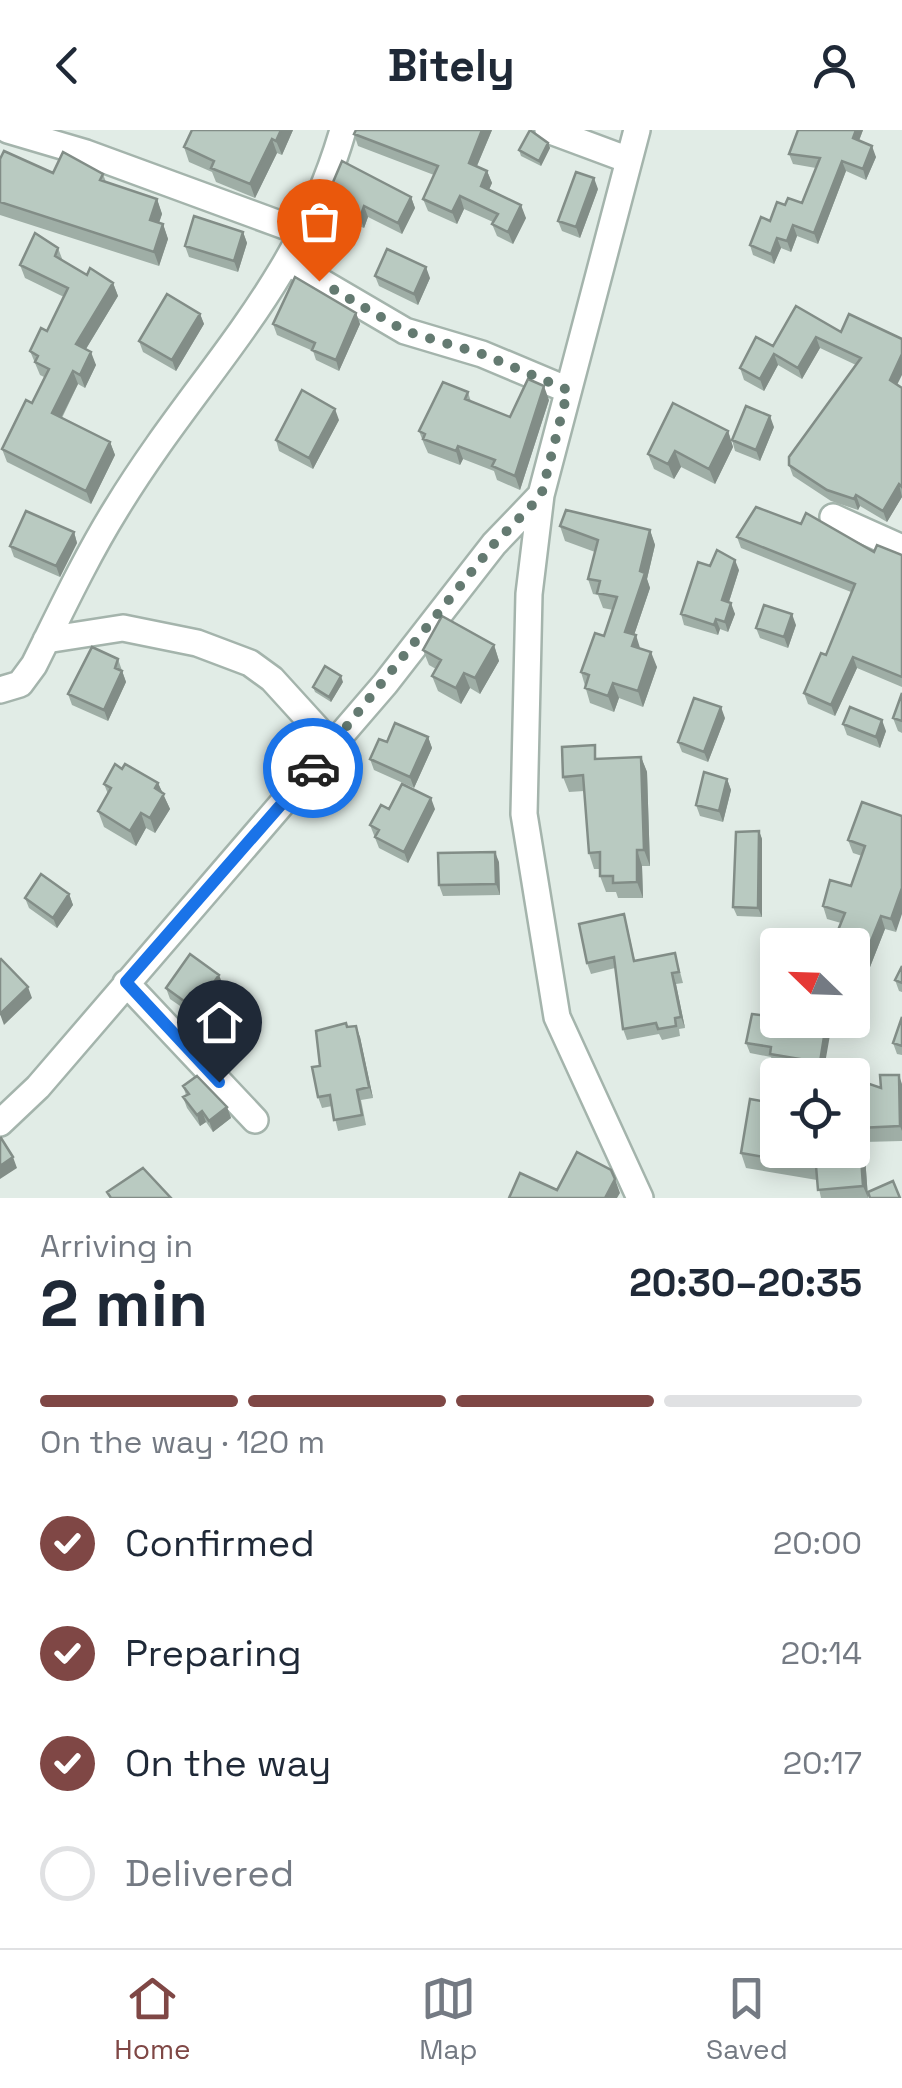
<!DOCTYPE html>
<html lang="en">
<head>
<meta charset="utf-8">
<style>
	body { margin:0; font-family:"Space Grotesk",sans-serif; background:#f2f2f3; color:#1f2937; height:100vh; display:flex; flex-direction:column; font-size:38px; white-space:nowrap }
	* { box-sizing:border-box; margin:0 }
	p { font-size:32px; color:#747a83 }
	.icon { flex:none; width:55px; height:55px; fill:none; stroke:currentColor; stroke-width:2; stroke-linecap:round; stroke-linejoin:round }
	.map { position:relative; height:1068px; overflow:hidden }
	.panel { display:flex; flex-direction:column; background:#fff; flex:1 }
	.panel>* { flex:none }
	.needle { width:65px; rotate:293deg }
	.fabs { position:absolute; left:760px; top:798px; display:grid; gap:20px }
	.fabs a { display:grid; place-items:center; width:110px; height:110px; border-radius:10px; background:#fff; box-shadow:0 5px 25px #0003; font-size:50px }
	.pin { position:absolute; display:grid; place-items:center; width:85px; height:85px; color:#fff; margin:-102px -42px; border-radius:50% 50% 50% 0; rotate:-45deg; box-shadow:0 0 10px #0007 }
	.pin .icon { rotate:45deg }
	.courier { position:absolute; display:grid; place-items:center; width:100px; height:100px; margin:-50px; border:8px solid #1a73e8; border-radius:50%; background:#fff; color:#222; box-shadow:0 2px 12px #0007 }
	.headline em { font-style:normal; font-weight:600 }
	.headline div { display:flex; flex-direction:column-reverse }
	.headline { display:flex; align-items:center; justify-content:space-between; height:170px; padding:0 40px }
	h1 { font-size:65px; font-weight:600; line-height:75px }
	.bar { display:grid; grid-template-columns:repeat(4,1fr); gap:15px 10px; align-content:center; height:120px; padding:0 40px }
	.bar i { height:12px; border-radius:8px; background:#e0e1e3 }
	.bar .current { background:#7f4745 }
	.bar p { grid-column:span 4 }
	ol { padding:0 40px; list-style:none }
	li { display:flex; align-items:center; gap:30px; height:110px }
	li p { margin-inline-start:auto }
	li .icon { padding:10px; border-radius:50%; background:#7f4745; color:#fff; stroke-width:4 }
	li:last-child { color:#747a83 }
	li i { width:55px; height:55px; border:5px solid #e0e1e3; border-radius:50% }
	header { display:flex; justify-content:space-between; align-items:center; height:130px; padding:0 40px; background:#fff; font-size:45px; font-weight:600 }
	.dock { display:flex; justify-content:space-around; align-items:center; height:140px; border-top:2px solid #e0e1e3; background:#fff; font-size:28px; color:#747a83 }
	.dock a { display:grid; justify-items:center; gap:5px }
	.dock .current { color:#7f4745 }
	.map>svg:first-child { display:block }
	.lines { fill:none; stroke-linecap:round; stroke-linejoin:round }
	.minor-casing { stroke:#a4b4ac; stroke-width:30 }
	.minor { stroke:#fff; stroke-width:25 }
	.wall { fill:#9faea6 }
	.shaded-wall { fill:#828d87 }
	.building { fill:#b9cac1; stroke:#828d87; stroke-width:2.5 }
	.done { stroke:#647a71; stroke-width:10; stroke-dasharray:0 18 }
	.route { stroke:#1a73e8; stroke-width:12 }
</style>
</head>
<body>
<header><svg class="icon" aria-label="back" viewBox="0 0 24 24"><path d="M15 5l-7 7 7 7"/></svg>Bitely<svg class="icon" aria-label="person" viewBox="0 0 24 24"><circle cx="12" cy="8" r="4"/><path d="M4 21q1-7 8-7t8 7"/></svg></header>
<div class="map">
<svg width="902" height="1068" viewBox="0 0 902 1068">
	<rect width="100%" height="100%" fill="#e1ece6"/>
	<g class="lines">
		<!-- minor casing -->
		<g class="minor-casing">
			<path id="minor" d="M8,0L86,23L304,103
				M548,0L626,29
				M637,0L541,365L529,464L524,684L557,887L640,1068
				M289,133L405,201L482,224L568,260
				M833,387L902,418
				M46,510L123,498L197,513L250,533L272,549L333,616
				M0,560L20,554L34,535C60,483 85,429 116,379C198,244 297,160 343,0
				M126,853L255,990
				M0,993L38,957L385,554L494,414L541,365"/>
		</g>
		<!-- minor -->
		<use href="#minor" class="minor"/>
	</g>
	<!-- wall -->
	<path class="wall" d="M293,0L282,25L277,23L255,68L216,52L212,42L189,32L184,17Z
		M356,0H492L477,36L487,41L492,53L489,60L526,88L513,114L497,106L492,94L493,92L464,79L457,94L428,81L423,69L434,45L358,16L354,4Z
		M798,0H863L859,11L876,27L866,50L846,41L818,114L797,106L791,122L781,118L774,134L753,125L750,115L785,75L802,73L816,38L793,34L789,24Z
		M548,13L550,18L541,36L521,26L519,20Z
		M0,29L53,43L103,44L106,52L157,69L162,84L159,93L163,94L168,109L159,136L0,85Z
		M598,59L580,108L562,101L558,91Z
		M411,67L415,78L402,104L368,87L364,98L351,93L349,98L326,89L322,78Z
		M243,102L247,113L238,142L189,127L185,116Z
		M58,118L63,131L87,145L113,153L118,166L86,219L96,235L85,258L78,254L62,288L110,312L115,325L91,374L7,332L2,319L32,273L44,247L40,245L30,221L47,201L64,167L25,148L20,135Z
		M375,146L430,148L418,175L379,156Z
		M796,176L902,258V367L887,392L860,376L858,380L831,371L793,346L789,335L856,235L820,218L802,249L778,235L764,261L744,250L740,238L773,216Z
		M356,183L360,194L339,241L316,230L313,221L277,205L273,194Z
		M200,184L204,194L176,241L143,222L139,211Z
		M468,262L471,272L510,287L549,270L520,360L497,350L494,341L463,329L460,335L428,323L424,314L419,301Z
		M339,290L313,339L279,321L276,310Z
		M774,297L760,331L735,321L732,310Z
		M728,301L733,317L715,354L681,337L674,349L654,339L648,324Z
		M560,396L650,400L655,415L647,449L650,458L634,505L640,519L657,537L643,577L619,568L614,582L590,573L581,542L604,506L613,480L603,478L598,465L593,464L588,449L595,422L565,411Z
		M74,402L77,413L60,447L14,427L10,416Z
		M737,407L902,425V557L857,538L835,586L808,574L804,563L826,525L851,462L741,418Z
		M710,436L739,440L729,472L735,484L728,502L720,499L718,505L684,495L681,484Z
		M796,495L788,518L760,508L756,498Z
		M494,515L499,531L480,564L470,558L461,574L438,561L432,546L436,539L429,535L423,520Z
		M118,529L126,552L108,591L72,575L68,564Z
		M343,552L331,572L315,562L313,557Z
		M902,563V603L898,601L893,588Z
		M725,588L708,632L682,622L678,612Z
		M843,594L886,601L880,618L847,605Z
		M428,607L432,618L414,658L374,640L370,629L387,612Z
		M641,627L647,642L650,736H642L643,768H618L616,762H606L600,746V739H594L589,723L584,661L569,662L563,647L600,629Z
		M122,639L158,653L170,679L155,703L146,698L136,716L104,697L98,681L108,664L104,654Z
		M727,649L731,660L723,692L700,686L696,675Z
		M862,672L896,802L885,799L859,865L852,863V815L841,793L827,789L823,776L851,756L862,726L853,723L848,710Z
		M389,679H435L408,733L379,718L370,695Z
		M759,701L762,709V787L737,786L733,777Z
		M499,732L500,765L443,766L439,755Z
		M69,764L73,775L57,798L29,778L25,768Z
		M627,795L635,831L675,823L683,853L676,854L685,898L679,899L680,906L662,910L659,904L627,910L623,899L615,838L591,844L587,833Z
		M902,836V862L899,861L895,850Z
		M223,855L199,889L170,869L166,858Z
		M902,887V925L897,924L893,913Z
		M346,893L348,897L360,907L373,968L361,970L366,995L338,1001L332,976L322,978L318,967L320,936Z
		M830,905L798,939L774,935L771,927L750,923L746,913Z
		M852,948L881,958L902,954V1011L864,1012L868,1068H821L817,1050L746,1038L741,1023L852,1020Z
		M183,956L227,977L231,988L213,1002L206,992L200,996L187,978L183,967L186,965Z"/>
	<!-- shaded-wall -->
	<path class="shaded-wall" d="M281,0H293L282,25L276,11Z
		M482,0H492L473,45L469,33Z
		M856,0H863L856,18L853,8Z
		M272,9L277,23L255,68L250,54Z
		M548,13L550,18L541,36L539,31Z
		M872,16L876,27L866,50L863,39Z
		M842,31L846,41L818,114L814,103Z
		M487,41L492,53L485,68L481,56Z
		M594,48L598,59L580,108L576,97Z
		M460,66L464,79L457,94L452,82Z
		M411,67L415,78L402,104L398,93Z
		M157,69L162,84L155,104L150,90Z
		M521,75L526,88L513,114L508,102Z
		M364,76L368,87L364,98L360,88Z
		M347,83L351,93L349,98L345,87Z
		M163,94L168,109L159,136L154,122Z
		M793,95L797,106L791,122L787,111Z
		M243,102L247,113L238,142L234,131Z
		M777,108L781,118L774,134L771,124Z
		M426,137L430,148L418,175L414,164Z
		M113,153L118,166L81,227L76,214Z
		M356,183L360,194L339,241L336,230Z
		M200,184L204,194L176,241L172,230Z
		M816,207L820,218L802,249L798,238Z
		M91,222L96,235L85,258L80,245Z
		M774,224L778,235L764,261L760,249Z
		M902,224V245L894,261L890,250Z
		M73,241L78,254L57,296L52,283Z
		M544,256L549,270L520,360L515,346Z
		M335,279L339,290L313,339L309,328Z
		M770,286L774,297L760,331L756,320Z
		M728,301L733,317L715,354L709,339Z
		M110,312L115,325L91,374L86,361Z
		M458,316L463,329L460,335L456,321Z
		M675,321L681,337L674,349L668,334Z
		M899,354L902,367L887,392L883,381Z
		M856,365L860,376L858,380L854,369Z
		M650,400L655,415L647,449L650,458L630,517L625,502Z
		M74,402L77,413L60,447L56,436Z
		M735,430L739,440L726,481L722,470Z
		M731,473L735,484L728,502L725,492Z
		M792,484L796,495L788,518L784,507Z
		M716,489L720,499L718,505L714,495Z
		M636,505L641,521L632,516Z
		M494,515L499,531L480,564L475,548Z
		M651,522L657,537L643,577L638,561Z
		M853,527L857,538L835,586L831,575Z
		M122,541L126,552L108,591L104,580Z
		M464,543L470,558L461,574L456,558Z
		M341,546L343,552L331,572L329,567Z
		M613,553L619,568L614,582L608,566Z
		M721,577L725,588L708,632L704,622Z
		M882,590L886,601L880,618L876,607Z
		M428,607L432,618L414,658L410,647Z
		M641,627L647,642L650,736L644,720Z
		M727,649L731,660L723,692L719,681Z
		M158,653L170,679L155,703L150,688L155,658Z
		M431,668L435,679L408,733L404,722Z
		M141,683L146,698L136,716L130,701Z
		M759,701L762,709V787L758,778Z
		M637,720L642,736L643,768L637,752Z
		M495,722L499,732L500,765L496,754Z
		M902,758V784L896,802L891,789Z
		M69,764L73,775L57,798L53,788Z
		M881,786L885,799L859,865L854,853Z
		M672,843L676,854L685,898L681,887Z
		M219,845L223,855L199,889L195,879Z
		M28,857L32,868L4,895L0,884Z
		M826,894L830,905L823,945H818Z
		M356,896L360,907L373,968L369,957Z
		M899,945L902,954V1001L900,996Z
		M227,977L231,988L213,1002L209,991Z
		M202,981L206,992L200,996L197,985Z
		M859,998L864,1012L868,1068L863,1056Z
		M13,1027L17,1038L0,1049V1036Z
		M615,1049L620,1063L617,1068H605Z"/>
	<!-- building -->
	<path class="building" d="M192,0H281L276,11L272,9L250,54L211,38L214,31L184,17Z
		M356,0H482L469,33L487,41L481,56L521,75L508,102L492,94L498,84L460,66L452,82L423,69L438,36L354,4Z
		M530,0L548,13L539,31L519,20Z
		M798,0H856L853,8L872,16L863,39L842,31L814,103L793,95L787,111L777,108L771,124L750,115L761,87L770,91L777,72L785,75L788,68L802,73L820,28L789,24Z
		M4,21L53,43L63,22L103,44L100,50L157,69L150,90L163,94L154,122L0,72V29Z
		M342,31L411,67L398,93L364,76L360,88L347,83L345,87L322,78Z
		M576,42L594,48L576,97L558,91Z
		M194,86L243,102L234,131L185,116Z
		M35,103L58,118L55,126L87,145L90,138L113,153L76,214L91,222L80,245L73,241L52,283L110,312L86,361L2,319L26,270L32,273L49,239L35,232L38,226L30,221L41,198L47,201L68,158L20,135Z
		M387,119L426,137L414,164L375,146Z
		M295,147L356,183L336,230L312,220L315,213L273,194Z
		M167,164L200,184L172,230L139,211Z
		M796,176L841,202L849,184L902,209V224L890,250L902,258V357L899,354L883,381L856,365L854,369L827,360L789,335V327L861,228L816,207L798,238L774,224L760,249L740,238L756,207L773,216Z
		M528,249L544,256L515,346L492,336L495,330L458,316L456,321L423,309L425,304L419,301L443,252L468,262L465,269L510,287Z
		M302,260L335,279L309,328L276,310Z
		M673,273L728,301L709,339L675,321L668,334L648,324Z
		M746,276L770,286L756,320L732,310Z
		M756,377L801,394L806,383L874,422L877,415L902,425V547L853,527L831,575L804,563L821,523L826,525L855,454L737,407Z
		M566,380L650,400L640,441L645,443L625,502L636,505L632,516L651,522L638,561L613,553L608,566L585,558L589,545L581,542L595,503L604,506L617,467L597,463L600,451L588,449L598,410L560,396Z
		M26,381L74,402L56,436L10,416Z
		M717,420L735,430L722,470L731,473L725,492L716,489L714,495L681,484L698,432L710,436Z
		M764,475L792,484L784,507L756,498Z
		M442,486L494,515L475,548L464,543L456,558L432,546L441,530L423,520Z
		M92,517L118,529L115,538L122,541L104,580L68,564Z
		M325,536L341,546L329,567L313,557Z
		M902,563V591L893,588Z
		M694,568L721,577L704,622L678,612Z
		M850,577L882,590L876,607L843,594Z
		M395,593L428,607L410,647L370,629L379,609L387,612Z
		M595,615V629L641,627L644,720H637V752L613,753V746H600V722L589,723L583,645L563,647L562,617Z
		M115,634L122,639L125,634L158,653L155,658L164,664L150,688L141,683L130,701L98,681L111,658L104,654Z
		M704,642L727,649L719,681L696,675Z
		M402,654L431,668L404,722L375,707L379,700L370,695L381,675L389,679Z
		M862,672L902,686V758L891,789L881,786L854,853L852,852V815H832L845,783L823,776L830,750L851,756L865,716L848,710Z
		M759,701L758,778L733,777L736,702Z
		M495,722L496,754L439,755L438,723Z
		M41,744L69,764L53,788L25,768Z
		M624,784L634,831L675,823L679,842L672,843L681,887L675,888L676,896L658,899L656,893L623,899L614,827L587,833L579,794Z
		M190,824L219,845L195,879L166,858Z
		M1,829L28,857L0,884V830Z
		M902,836V853L895,850Z
		M752,884L778,887V890H796L826,894L818,945H797L800,929L770,924L771,917L746,913Z
		M902,887V916L893,913Z
		M346,893L347,897L356,896L369,957L357,960L362,985L334,990L330,965L318,967L312,937L320,936L316,901Z
		M880,945H899L900,996L859,998L863,1056L818,1060L816,1036L741,1023L750,969L778,974V1020H852V948L881,958Z
		M197,946L227,977L209,991L202,981L197,985L183,967L189,964L183,956Z
		M1,1008L13,1027L0,1036V1009Z
		M577,1022L611,1040L615,1049L605,1068H509L520,1043L557,1060Z
		M143,1038L171,1068H111L107,1062Z
		M893,1051L900,1068H870L868,1062Z"/>
	<g class="lines">
		<!-- done -->
		<path class="done" d="M313,638L494,414L541,366L568,260L482,224L405,201L319,151"/>
		<!-- route -->
		<path class="route" d="M219,952L126,852L313,638"/>
	</g>
</svg>
<div class="fabs">
<a><svg class="needle" viewBox="-14 -14 28 28"><path d="M0-13l5 13h-10z" fill="#e53935"/><path d="M0 13l5-13h-10z" fill="#747a83"/></svg></a>
<a><svg class="icon" aria-label="locate" viewBox="0 0 24 24"><circle cx="12" cy="12" r="6"/><path d="M12 2v4M12 18v4M2 12h4M18 12h4"/></svg></a>
</div>
<div class="pin" style="left:319px;top:151px;background:#ea580c"><svg class="icon" aria-label="bag" viewBox="0 0 24 24"><path d="M5 8h14l-1 12H6zM9 8a3 3 0 0 1 6 0"/></svg></div>
<div class="pin" style="left:219px;top:952px;background:#1f2937"><svg class="icon" aria-label="home" viewBox="0 0 24 24"><path d="M3 11l9-7 9 7M6 9v11h12V9"/></svg></div>
<div class="courier" style="left:313px;top:638px"><svg class="icon" aria-label="car" viewBox="0 0 24 24"><path d="M5 17H2v-5l4-1 3-4h7l3 4 3 1v5h-3M9 17h6M6 11h13"/><circle cx="7" cy="17" r="2"/><circle cx="17" cy="17" r="2"/></svg></div>
</div>
<section class="panel">
<div class="headline"><div><h1>2 min</h1><p>Arriving in</p></div><em>20:30–20:35</em></div>
<div class="bar"><i class="current"></i><i class="current"></i><i class="current"></i><i></i><p>On the way · 120 m</p></div>
<ol>
<li><svg class="icon" aria-label="check" viewBox="0 0 24 24"><path d="M5 12l5 5 9-10"/></svg>Confirmed<p>20:00</p></li>
<li><svg class="icon" aria-label="check" viewBox="0 0 24 24"><path d="M5 12l5 5 9-10"/></svg>Preparing<p>20:14</p></li>
<li><svg class="icon" aria-label="check" viewBox="0 0 24 24"><path d="M5 12l5 5 9-10"/></svg>On the way<p>20:17</p></li>
<li><i></i>Delivered</li>
</ol>
</section>
<nav class="dock">
<a class="current"><svg class="icon" aria-label="home" viewBox="0 0 24 24"><path d="M3 11l9-7 9 7M6 9v11h12V9"/></svg>Home</a>
<a><svg class="icon" aria-label="map" viewBox="0 0 24 24"><path d="M3 6l6-2 6 2 6-2v14l-6 2-6-2-6 2zM9 4v14M15 6v14"/></svg>Map</a>
<a><svg class="icon" aria-label="saved" viewBox="0 0 24 24"><path d="M7 4h10v16l-5-4-5 4z"/></svg>Saved</a>
</nav>
</body>
</html>
